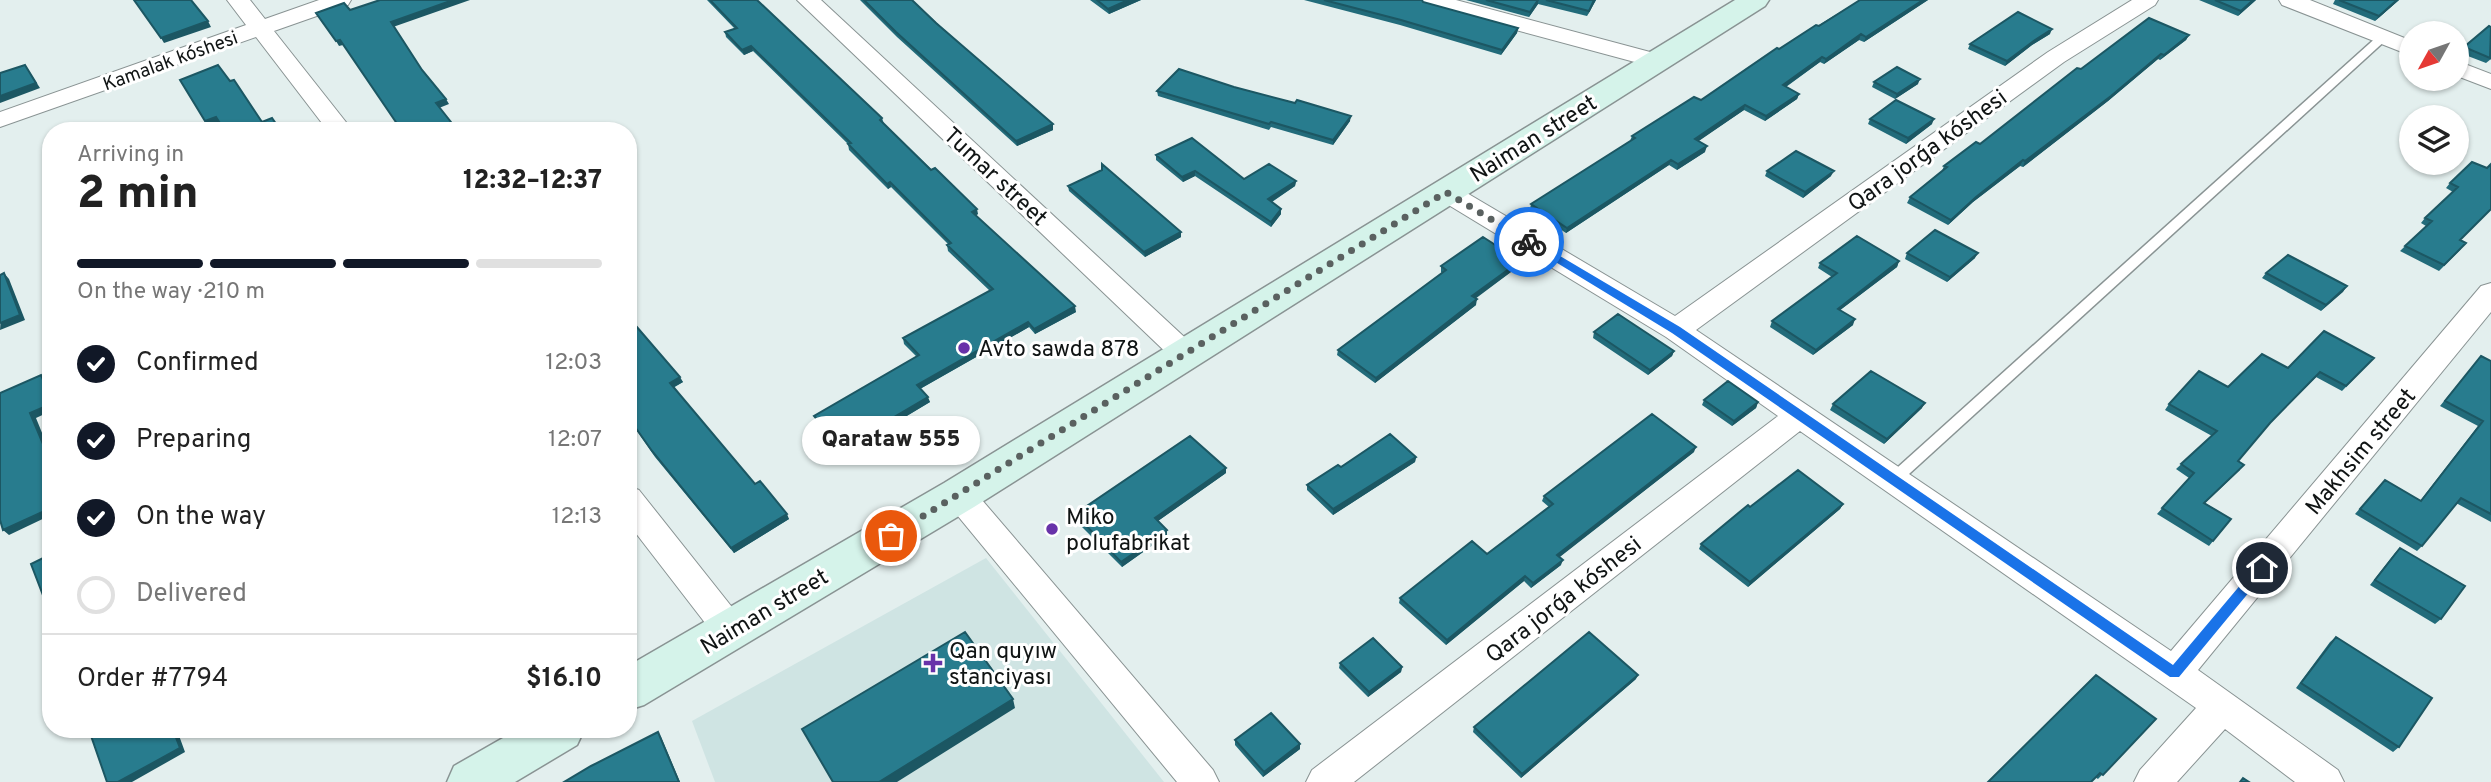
<!DOCTYPE html>
<html lang="en">
<head>
<meta charset="utf-8">
<style>
	body { margin:0; font-family:Overpass,sans-serif; background:#f2f2f2; color:#222; height:100vh; display:flex; flex-direction:column; font-size:26px; white-space:nowrap }
	* { box-sizing:border-box; margin:0 }
	p { font-size:23px; color:#767676 }
	.icon { flex:none; width:38px; height:38px; fill:none; stroke:currentColor; stroke-width:2; stroke-linecap:round; stroke-linejoin:round }
	.map { position:relative; flex:1; overflow:hidden }
	.details { position:absolute; left:42px; top:122px; width:595px; height:616px; display:flex; flex-direction:column; background:#fff; border-radius:28px; box-shadow:0 2px 5px #0004 }
	.details>* { flex:none }
	.needle { width:46px; rotate:230deg }
	.fabs { position:absolute; left:2399px; top:21px; display:grid; gap:14px }
	.fabs a { display:grid; place-items:center; width:70px; height:70px; border-radius:50%; background:#fff; box-shadow:0 2px 5px #0004; font-size:35px }
	.pin { position:absolute; display:grid; place-items:center; width:60px; height:60px; color:#fff; margin:-30px; border:4px solid #fff; border-radius:50%; box-shadow:0 2px 7px #0007 }
	.courier { position:absolute; display:grid; place-items:center; width:70px; height:70px; margin:-35px; border:5px solid #1a73e8; border-radius:50%; background:#fff; color:#222; box-shadow:0 2px 9px #0007 }
	.bubble { position:absolute; height:49px; border-radius:24px; background:#fff; box-shadow:0 2px 5px #0004; font-size:23px; font-weight:800; line-height:49px; text-align:center }
	.summary em { font-style:normal; font-weight:800 }
	.summary div { display:flex; flex-direction:column-reverse }
	.summary { display:flex; align-items:center; justify-content:space-between; height:119px; padding:0 35px }
	h1 { font-size:46px; font-weight:800; line-height:52px }
	.bar { display:grid; grid-template-columns:repeat(4,1fr); gap:10px 7px; align-content:center; height:84px; padding:0 35px }
	.bar i { height:9px; border-radius:5px; background:#e0e0e0 }
	.bar .active { background:#111827 }
	.bar p { grid-column:span 4 }
	.line { display:flex; align-items:center; gap:18px; padding:0 35px; border-top:2px solid #e0e0e0 }
	.line div { flex:1 }
	ol { padding:0 35px; list-style:none }
	li { display:flex; align-items:center; gap:21px; height:77px }
	li p { margin-inline-start:auto }
	li .icon { padding:7px; border-radius:50%; background:#111827; color:#fff; stroke-width:4 }
	li:last-child { color:#767676 }
	li i { width:38px; height:38px; border:4px solid #e0e0e0; border-radius:50% }
	.map>svg:first-child { display:block }
	.built { fill:#cfe4e3 }
	.lines { fill:none; stroke-linecap:round; stroke-linejoin:round }
	.lane-casing { stroke:#899393; stroke-width:3 }
	.street-casing { stroke:#899393; stroke-width:2 }
	.secondary-casing { stroke:#899393; stroke-width:3 }
	.lane { fill:#fff; fill-rule:evenodd }
	.street { fill:#fff; fill-rule:evenodd }
	.secondary { fill:#d5f3ea; fill-rule:evenodd }
	.wall { fill:#226b7a }
	.shaded-wall { fill:#1c5763 }
	.building { fill:#287c8e; stroke:#1c5763; stroke-width:2 }
	.route { fill:#1a73e8 }
	.done { stroke:#5a6160; stroke-width:7; stroke-dasharray:0 12.6 }
	.poi-dot { fill:#6832a9; stroke:#fff; stroke-width:2.5 }
	.labels { text-anchor:middle; stroke-width:6; stroke-linejoin:round; paint-order:stroke }
	.far-street-label { font-size:19px; fill:#101414; stroke:#fff }
	.street-label { font-size:23px; fill:#101414; stroke:#fff }
	.poi-label { font-size:23px; fill:#101414; stroke:#fff; text-anchor:start }
</style>
</head>
<body>
<div class="map">
<svg width="2491" height="782" viewBox="0 0 2491 782">
	<rect width="100%" height="100%" fill="#e3efee"/>
	<!-- built -->
	<path class="built" d="M986,558L1164,782H715L692,721Z"/>
	<g class="lines">
		<!-- lane casing -->
		<g class="lane-casing">
			<path id="lane" d="M2383,34L2388,37L2387,39L1898,484H1888L1886,480L1888,476L2379,35Z"/>
		</g>
		<!-- street casing -->
		<g class="street-casing">
			<path id="street" d="M227,0H250L265,19L319,0H351L348,5L274,31L353,131H328L256,37L0,127V112L246,25Z
				M797,0H821L1194,346L1199,353L1194,360L1184,364L1174,360Z
				M1420,0H1456L1665,56L1669,61L1665,66L1657,68L1423,5Z
				M2132,0H2158L2155,5L2064,62L1696,330L2171,651L2481,286L2491,283V312L2198,670L2338,770L2344,782H2295L2225,729L2177,782H2134L2140,770L2196,708L1800,431L1354,782H1306L1312,770L1778,416L1666,337L1437,198L1433,192L1437,186L1446,184L1455,186L1675,316L2048,52Z
				M2279,0H2310L2412,41V56L2282,5Z
				M2457,61L2491,74V89L2457,76Z
				M959,482L970,486L1213,770L1219,782H1177L948,504L943,495L948,486Z
				M628,486L639,490L743,621L748,631L743,641L731,646L719,641L628,523Z"/>
		</g>
		<!-- secondary casing -->
		<g class="secondary-casing">
			<path id="secondary" d="M1735,0H1769L1765,6L974,507L644,705L628,710V666L944,483Z
				M517,730H584L577,745L515,782H447L454,766Z"/>
		</g>
		<!-- lane -->
		<use href="#lane" class="lane"/>
		<!-- street -->
		<use href="#street" class="street"/>
		<!-- secondary -->
		<use href="#secondary" class="secondary"/>
	</g>
	<!-- wall -->
	<path class="wall" d="M707,0H757L882,118L884,124L978,214L976,215L1076,312L1035,334L1029,327L920,389L930,402L845,453L816,421L814,416L917,357L904,344L903,338L990,291L948,251L947,245H949L891,187L888,189L849,150L848,144L753,51L744,55L726,37L725,32L735,29Z
		M860,0H912L1053,130L1017,146L897,37Z
		M1090,0H1141L1109,14Z
		M1304,0H1422L1423,2L1518,28L1517,33L1501,55L1400,25Z
		M1466,0H1596L1587,16L1538,4L1529,17Z
		M1860,0H1928L1864,42L1859,40L1824,64L1820,62L1786,87L1799,94L1797,99L1765,121L1744,110L1698,141L1705,152L1677,170L1669,165L1566,233L1530,209L1531,204L1630,141L1632,136L1701,100L1779,49Z
		M2199,0H2256L2238,16Z
		M2335,0H2399L2375,21L2333,4Z
		M2491,27V59L2486,63L2460,53L2464,47Z
		M2050,34L2032,45L2005,66L1968,49L1970,44Z
		M2189,35L2186,40L2160,60L2158,59L2108,101L2023,167L2020,166L1973,202L1948,225L1907,203L1910,197L1942,171L1944,166L1980,144L2081,69Z
		M1874,82L1918,84L1895,99L1872,87Z
		M1234,87L1350,121L1333,145L1271,127L1269,130L1158,96L1157,91Z
		M1870,119L1932,124L1906,144L1868,124Z
		M1156,155L1244,179L1296,181L1295,186L1272,202L1281,209V214L1271,227L1195,176L1183,182L1156,160Z
		M2487,168L2460,241L2461,249L2439,271L2400,251L2426,226L2421,223L2425,218L2453,192L2446,188L2450,183Z
		M1767,171L1831,176L1803,198L1765,176Z
		M1068,186L1181,232V237L1145,257L1069,191Z
		M1907,253L1975,258L1947,282L1905,259Z
		M1520,261L1519,266L1475,298L1476,305L1375,383L1337,355L1338,350L1442,273L1441,272V266Z
		M1899,261L1897,267L1840,310L1853,325L1813,355L1770,327L1772,321L1832,277L1818,268L1820,263Z
		M2266,273L2347,286L2321,311L2262,278Z
		M628,330L683,382L673,388L755,484L789,519L734,553L655,457L628,418Z
		M1594,332L1674,351L1672,356L1648,375L1593,338Z
		M2481,356L2491,361V522L2456,503L2422,546L2417,551L2355,514L2385,480L2420,501L2478,426L2440,406Z
		M2374,358L2342,391L2316,377L2266,427L2238,461L2240,470L2205,503L2231,519L2209,546L2157,514L2189,478L2176,469L2212,436L2165,410L2169,404L2288,368Z
		M1704,400L1758,402L1756,408L1732,426L1702,405Z
		M1833,404L1922,408L1884,444L1830,410Z
		M1694,452L1559,557L1561,565L1531,588L1524,581L1446,645L1399,603L1400,598L1487,554L1549,507L1542,501L1544,496Z
		M1416,457L1415,462L1333,515L1307,490V485Z
		M1226,473L1158,521L1167,530V535L1122,567L1075,520V514Z
		M1843,504L1840,509L1748,587L1699,549L1701,544L1750,507Z
		M2400,548L2441,619L2435,624L2370,585L2395,553Z
		M2336,637L2399,747L2393,752L2296,688L2330,642Z
		M1340,663L1402,667L1401,672L1368,697L1339,668Z
		M1636,679L1521,778L1473,732L1474,727Z
		M2156,719L2098,779L2095,777L1988,782Z
		M1235,740L1300,744V749L1263,777L1235,745Z"/>
	<!-- shaded-wall -->
	<path class="shaded-wall" d="M453,0H470L393,27L391,22Z
		M1128,0H1141L1109,14L1108,9Z
		M1538,0V4L1529,17L1530,12Z
		M1594,0H1596L1587,16L1589,11Z
		M1923,0H1928L1864,42L1866,37Z
		M2253,0H2256L2238,16L2241,11Z
		M2397,0H2399L2375,21L2379,16Z
		M208,21L211,27L164,43L161,38Z
		M1518,28L1517,33L1501,55L1502,50Z
		M2052,29L2050,34L2032,45L2005,66L2007,61L2035,40Z
		M1861,34L1859,40L1824,64L1826,59Z
		M2189,35L2186,40L2160,60L2164,55Z
		M340,40L343,45L339,46L336,41Z
		M751,46L753,51L744,55L742,50Z
		M2161,54L2158,59L2108,101L2023,167L2025,161Z
		M1822,57L1820,62L1781,90L1783,85Z
		M25,65L40,88L0,103V96Z
		M1920,79L1918,84L1895,99L1897,94Z
		M1799,94L1797,99L1765,121L1766,116Z
		M446,99L449,104L439,108L436,103Z
		M1745,105L1744,110L1693,145L1695,139Z
		M1351,116L1350,121L1333,145V140Z
		M216,117L219,122L208,126L205,121Z
		M1934,119L1932,124L1906,144L1908,138Z
		M1053,124V130L1017,146L1016,141Z
		M1707,146L1705,152L1677,170L1678,164Z
		M1671,160L1669,165L1566,233L1567,228Z
		M2023,160L2020,166L1973,202L1948,225L1951,220L1976,197Z
		M1195,171V176L1183,182L1182,177Z
		M1834,171L1831,176L1803,198L1805,192Z
		M1296,181L1295,186L1268,204V199Z
		M890,182L891,187L888,189L887,184Z
		M977,209L978,214L973,217L972,212Z
		M1281,209V214L1271,227V222Z
		M1181,232V237L1145,257L1144,252Z
		M1978,253L1975,258L1947,282L1950,277Z
		M1520,261L1519,266L1471,302L1472,296Z
		M1899,261L1897,267L1835,314L1838,309Z
		M4,273L9,279L25,320L0,330Z
		M2347,286L2343,292L2321,311L2326,305Z
		M1477,299L1476,305L1375,383L1376,378Z
		M1075,306L1076,312L1035,334L1034,329Z
		M1855,319L1853,325L1813,355L1816,350Z
		M1028,322L1029,327L918,390L917,385Z
		M1674,351L1672,356L1648,375L1650,370Z
		M41,375L46,381L51,392V399Z
		M680,377L683,382L672,388L670,383Z
		M928,397L930,402L845,453L843,447Z
		M1758,402L1756,408L1732,426L1734,421Z
		M1925,403L1922,408L1884,444L1887,439Z
		M51,404V411L36,418L51,455V463L30,413Z
		M1696,447L1694,452L1556,560L1557,555Z
		M1416,457L1415,462L1333,515V509Z
		M1226,468V473L1155,523V518Z
		M1843,504L1840,509L1748,587L1750,582Z
		M51,508V515L9,535L3,530Z
		M787,514L789,519L734,553L731,548Z
		M1167,530V535L1122,567L1121,562Z
		M1563,560L1561,565L1531,588L1533,583Z
		M1525,576L1524,581L1446,645L1447,640Z
		M1402,667L1401,672L1368,697L1369,692Z
		M1638,675L1636,679L1521,778L1522,774Z
		M1013,699L1015,708L897,782H879Z
		M173,730H177L185,752L132,782H118Z
		M658,732L661,737L680,782H679Z
		M1300,744V749L1263,777L1264,772Z"/>
	<!-- building -->
	<path class="building" d="M134,0H191L208,21L161,38Z
		M380,0H453L391,22L422,70L446,99L436,103L458,131H402L340,40L336,41L316,13L344,3L350,10Z
		M710,0H757L882,118L880,120L931,170L935,168L977,209L972,212L1075,306L1034,329L1028,322L917,385L928,397L843,447L814,416L919,355L903,338L993,289L947,245L951,243L890,182L887,184L848,144L851,143L751,46L742,50L725,32L737,28Z
		M864,0H912L936,23L1053,124L1016,141L896,32Z
		M1097,0H1128L1108,9Z
		M1324,0H1422L1423,2L1518,28L1502,50L1401,20Z
		M1486,0H1538L1530,12Z
		M1546,0H1594L1589,11Z
		M1860,0H1923L1866,37L1861,34L1826,59L1822,57L1783,85L1799,94L1766,116L1745,105L1695,139L1707,146L1678,164L1671,160L1567,228L1531,204L1635,138L1632,136L1694,97L1701,100L1777,48L1779,49L1816,25L1819,26Z
		M2215,0H2253L2241,11Z
		M2339,0H2397L2379,16Z
		M2018,12L2052,29L2035,40L2007,61L1970,44Z
		M2149,18L2189,35L2164,55L2161,54L2111,96L2025,161L2023,160L1976,197L1951,220L1910,197L1947,167L1944,166L1976,142L1980,144L2077,68L2081,69Z
		M2489,26L2491,27L2490,58L2464,47Z
		M25,65L36,83L0,96V73Z
		M218,65L230,81L234,80L262,122L272,118L281,131H225L216,117L205,121L180,80Z
		M1897,67L1920,79L1897,94L1874,82Z
		M1179,69L1234,87L1295,103L1297,100L1351,116L1333,140L1271,122L1269,124L1157,91Z
		M1896,100L1934,119L1908,138L1870,119Z
		M1192,138L1244,179L1269,164L1296,181L1268,199L1281,209L1271,222L1195,171L1182,177L1156,155Z
		M1796,151L1834,171L1805,192L1767,171Z
		M2472,162L2487,168L2491,164V209L2460,240L2466,243L2444,265L2405,246L2432,221L2425,218L2458,187L2450,183Z
		M1102,164L1181,232L1144,252L1068,186L1102,170Z
		M1935,230L1978,253L1950,277L1907,253Z
		M1857,236L1899,261L1838,309L1855,319L1816,350L1772,321L1837,273L1820,263Z
		M1483,237L1520,261L1472,296L1477,299L1376,378L1338,350L1446,270L1441,266Z
		M2288,255L2347,286L2326,305L2266,273Z
		M4,273L20,315L0,323V275Z
		M1618,314L1674,351L1650,370L1594,332Z
		M636,326L680,377L670,383L755,484L760,481L787,514L731,548L652,451L628,417V330Z
		M2324,331L2374,358L2346,386L2320,372L2270,423L2238,461L2244,465L2204,503L2231,519L2213,541L2162,508L2194,473L2181,464L2217,431L2169,404L2199,371L2228,387L2262,354L2288,368Z
		M2481,356L2491,361V514L2461,498L2422,546L2360,509L2385,480L2421,501L2483,421L2445,401Z
		M1871,371L1925,403L1887,439L1833,404Z
		M41,375L51,399V404L30,413L51,463V508L3,530L0,520V393Z
		M1728,381L1758,402L1734,421L1704,400Z
		M1652,414L1696,447L1557,555L1563,560L1533,583L1525,576L1447,640L1400,598L1472,541L1487,554L1553,504L1544,496Z
		M1390,434L1416,457L1333,509L1307,485L1338,465L1341,467Z
		M1190,436L1226,468L1155,518L1167,530L1121,562L1075,514Z
		M1798,470L1843,504L1750,582L1701,544L1748,505L1750,507Z
		M2400,548L2465,586L2441,619L2375,580Z
		M51,554V600L46,603L31,564Z
		M965,632L1013,699L879,782H833L802,729Z
		M1589,632L1638,675L1522,774L1474,727Z
		M2336,637L2432,698L2399,747L2301,683Z
		M1373,638L1402,667L1369,692L1340,663Z
		M2096,675L2156,719L2103,775L2100,773L2091,782H1988Z
		M1271,713L1300,744L1264,772L1235,740Z
		M89,730H173L180,748L118,782H107Z
		M658,732L679,782H564L591,766Z
		M2243,778L2249,782H2240Z"/>
	<!-- route -->
	<path class="route" d="M1526,240H1533L1680,327L2173,665L2258,564H2267L2269,568L2179,677H2170L1672,333L1526,244Z"/>
	<g class="lines">
		<!-- done -->
		<path class="done" d="M891,536L1446,192L1529,242"/>
	</g>
	<!-- markers -->
	<g class="poi-dot">
		<circle cx="964" cy="348" r="7"/>
		<circle cx="1052" cy="529" r="7"/>
		<path d="M929.5 652.5h7v7h7v7h-7v7h-7v-7h-7v-7h7z"/>
	</g>
	<g class="labels">
		<!-- far-street labels -->
		<g class="far-street-label">
			<text transform="translate(170 60) rotate(-20)" y="7">Kamalak kóshesi</text>
		</g>
		<!-- street labels -->
		<g class="street-label">
			<text transform="translate(1533 138) rotate(-32)" y="8">Naiman street</text>
			<text transform="translate(1927 150) rotate(-36)" y="8">Qara jorǵa kóshesi</text>
			<text transform="translate(996 176) rotate(43)" y="8">Tumar street</text>
			<text transform="translate(2360 451) rotate(-50)" y="8">Makhsim street</text>
			<text transform="translate(1563 599) rotate(-38)" y="8">Qara jorǵa kóshesi</text>
			<text transform="translate(764 611) rotate(-31)" y="8">Naiman street</text>
		</g>
		<!-- poi labels -->
		<g class="poi-label">
			<text x="978" y="356">Avto sawda 878</text>
			<text x="1066" y="524">Miko<tspan x="1066" dy="26">polufabrikat</tspan></text>
			<text x="949" y="658">Qan quyıw<tspan x="949" dy="26">stanciyası</tspan></text>
		</g>
	</g>
</svg>
<div class="fabs">
<a><svg class="needle" viewBox="-14 -14 28 28"><path d="M0-13l5 13h-10z" fill="#e53935"/><path d="M0 13l5-13h-10z" fill="#767676"/></svg></a>
<a><svg class="icon" aria-label="layers" viewBox="0 0 24 24"><path d="M12 4l9 5-9 5-9-5zM3 14l9 5 9-5"/></svg></a>
</div>
<div class="pin" style="left:891px;top:536px;background:#ea580c"><svg class="icon" aria-label="bag" viewBox="0 0 24 24"><path d="M5 8h14l-1 12H6zM9 8a3 3 0 0 1 6 0"/></svg></div>
<div class="pin" style="left:2262px;top:568px;background:#1f2937"><svg class="icon" aria-label="home" viewBox="0 0 24 24"><path d="M3 11l9-7 9 7M6 9v11h12V9"/></svg></div>
<div class="courier" style="left:1529px;top:242px"><svg class="icon" aria-label="bike" viewBox="0 0 24 24"><circle cx="6" cy="16" r="4"/><circle cx="18" cy="16" r="4"/><path d="M6 16l4-8h5l3 8M10 8l3 8H6M13 5h3"/></svg></div>
<div class="bubble" style="left:802px;top:416px;width:178px">Qarataw 555</div>
<section class="details">
<div class="summary"><div><h1>2 min</h1><p>Arriving in</p></div><em>12:32–12:37</em></div>
<div class="bar"><i class="active"></i><i class="active"></i><i class="active"></i><i></i><p>On the way · 210 m</p></div>
<ol>
<li><svg class="icon" aria-label="check" viewBox="0 0 24 24"><path d="M5 12l5 5 9-10"/></svg>Confirmed<p>12:03</p></li>
<li><svg class="icon" aria-label="check" viewBox="0 0 24 24"><path d="M5 12l5 5 9-10"/></svg>Preparing<p>12:07</p></li>
<li><svg class="icon" aria-label="check" viewBox="0 0 24 24"><path d="M5 12l5 5 9-10"/></svg>On the way<p>12:13</p></li>
<li><i></i>Delivered</li>
</ol>
<div class="line" style="height:91px"><div>Order #7794</div><b>$16.10</b></div>
</section>
</div>
</body>
</html>
